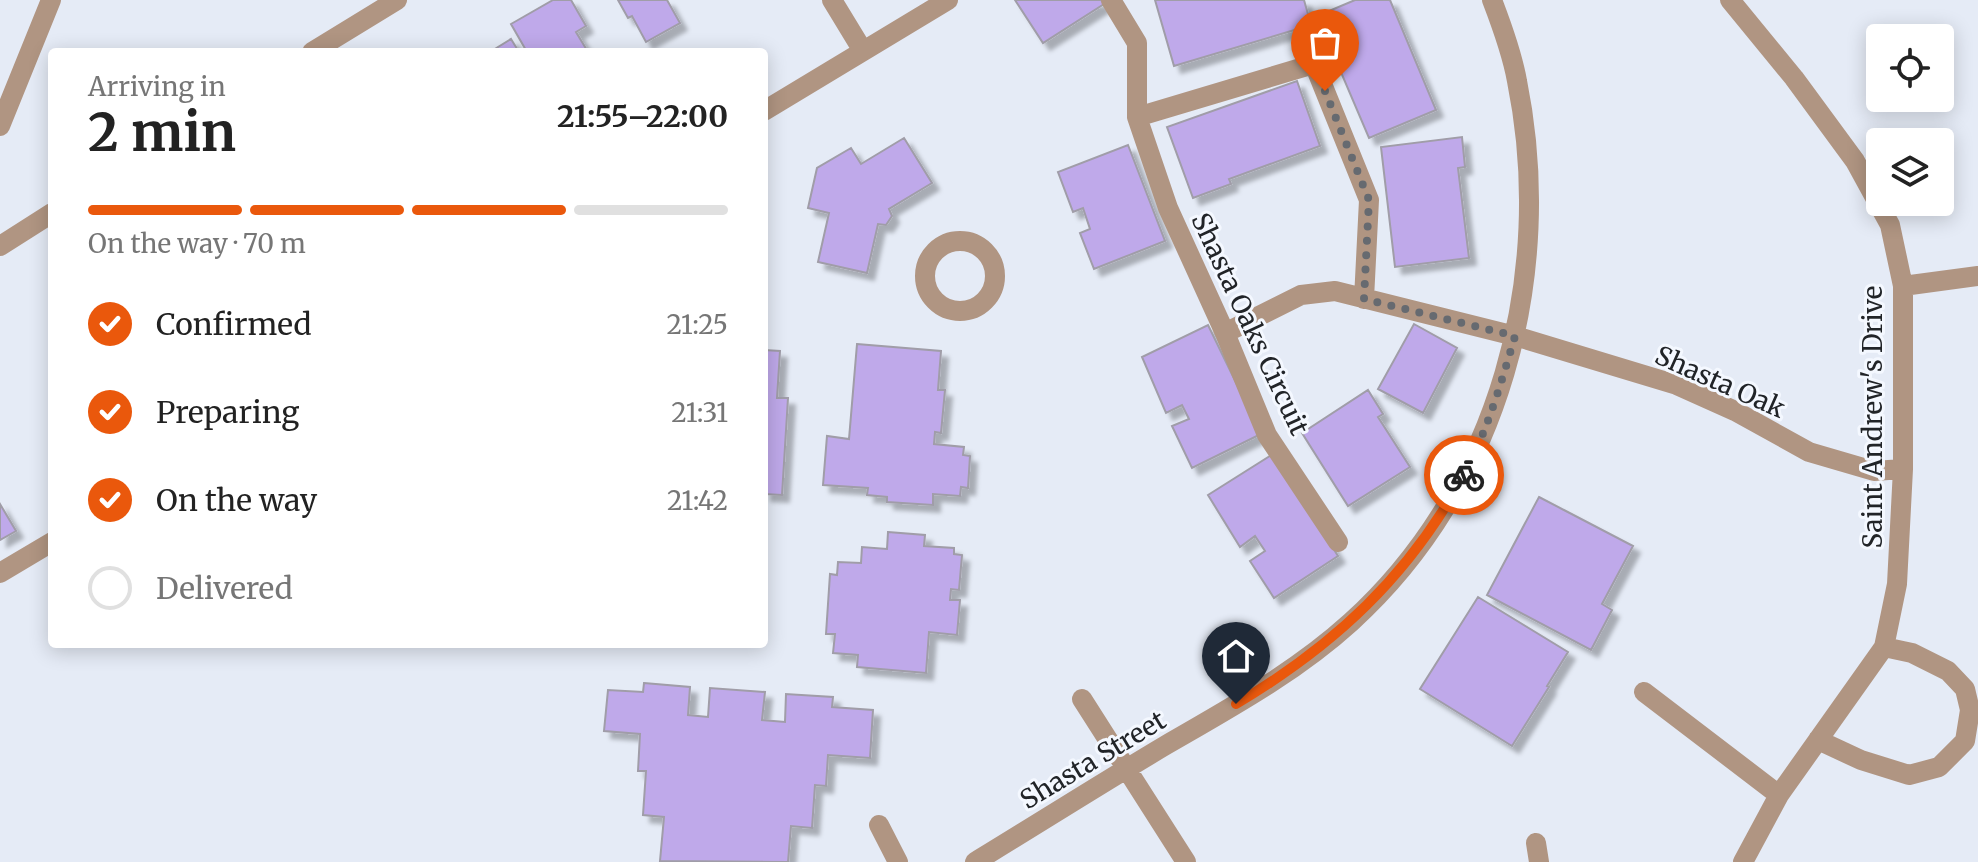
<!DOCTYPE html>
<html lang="en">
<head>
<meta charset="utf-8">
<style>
	body { margin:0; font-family:Merriweather,serif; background:#f6f6f6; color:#222; height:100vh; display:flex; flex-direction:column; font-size:30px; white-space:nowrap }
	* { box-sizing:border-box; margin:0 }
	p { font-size:26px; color:#767676 }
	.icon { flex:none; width:44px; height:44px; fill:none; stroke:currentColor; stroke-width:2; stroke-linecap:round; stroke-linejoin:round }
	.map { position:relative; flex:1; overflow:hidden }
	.sheet { position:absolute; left:48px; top:48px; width:720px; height:600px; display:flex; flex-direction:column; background:#fff; border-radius:8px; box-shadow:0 4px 20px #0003 }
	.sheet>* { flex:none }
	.fabs { position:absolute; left:1866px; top:24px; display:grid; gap:16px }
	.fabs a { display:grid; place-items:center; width:88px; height:88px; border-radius:8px; background:#fff; box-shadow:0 4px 20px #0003; font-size:40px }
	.pin { position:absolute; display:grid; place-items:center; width:68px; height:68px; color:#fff; margin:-82px -34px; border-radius:50% 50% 50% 0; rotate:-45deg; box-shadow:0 0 8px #0007 }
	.pin .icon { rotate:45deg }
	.courier { position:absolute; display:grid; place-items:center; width:80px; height:80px; margin:-40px; border:6px solid #ea580c; border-radius:50%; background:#fff; color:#222; box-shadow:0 2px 10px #0007 }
	.headline em { font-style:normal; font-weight:700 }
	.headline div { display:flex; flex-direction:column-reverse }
	.headline { display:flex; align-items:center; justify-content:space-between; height:136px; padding:0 40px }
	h1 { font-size:52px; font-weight:700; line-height:60px }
	.bar { display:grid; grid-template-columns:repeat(4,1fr); gap:12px 8px; align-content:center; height:96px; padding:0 40px }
	.bar i { height:10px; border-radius:6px; background:#e0e0e0 }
	.bar .on { background:#ea580c }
	.bar p { grid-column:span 4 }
	ol { padding:0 40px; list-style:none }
	li { display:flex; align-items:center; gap:24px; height:88px }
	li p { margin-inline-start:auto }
	li .icon { padding:8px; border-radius:50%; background:#ea580c; color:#fff; stroke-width:4 }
	li:last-child { color:#767676 }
	li i { width:44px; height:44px; border:4px solid #e0e0e0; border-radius:50% }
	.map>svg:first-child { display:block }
	.building { fill:#bfa9ea; stroke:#a09da8; stroke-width:2; filter:url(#shadow) }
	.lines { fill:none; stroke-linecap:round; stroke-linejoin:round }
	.minor { stroke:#b09582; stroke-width:20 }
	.done { stroke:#666a70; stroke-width:8; stroke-dasharray:0 14.4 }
	.route { stroke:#ea580c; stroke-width:10 }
	.labels { text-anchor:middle; stroke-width:6; stroke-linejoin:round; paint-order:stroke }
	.street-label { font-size:26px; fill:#212428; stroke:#f4f8ff }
</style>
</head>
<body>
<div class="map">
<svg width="1978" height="862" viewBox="0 0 1978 862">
	<defs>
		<filter id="shadow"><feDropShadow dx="7" dy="7" stdDeviation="2" flood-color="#0004"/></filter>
	</defs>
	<rect width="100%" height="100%" fill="#e5ebf6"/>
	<!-- building -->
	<path class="building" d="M553,0H571L586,26L576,32L588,52H527L511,24Z
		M618,0H667L680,23L646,42L632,16L628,18Z
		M1015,0H1101L1104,4L1043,43Z
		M1155,0H1304L1311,25L1174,66Z
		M1355,0H1390L1436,110L1369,138L1317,16Z
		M511,39L519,52H490Z
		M1297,81L1320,146L1229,179L1231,184L1193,198L1167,127Z
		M1462,137L1465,167L1458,168L1469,258L1395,267L1381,147Z
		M904,138L932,183L889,209L892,216L886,225L878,224L867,273L818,262L829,213L808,208L817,168L851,148L861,164Z
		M1128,145L1165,241L1094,269L1080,233L1090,229L1083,208L1073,212L1058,172Z
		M1414,324L1457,348L1423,413L1378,389Z
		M1208,325L1261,434L1192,468L1172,426L1189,419L1182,405L1166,413L1142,357Z
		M857,344L941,351L938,390H945L941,433L935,432L934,444L964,447L963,455L970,456L968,488L961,487L960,496L933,494V505L887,502V497L867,495L868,488L823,485L827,436L849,439Z
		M764,350L780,351L777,398H788L782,495L764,494Z
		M1368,390L1383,414L1378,417L1410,467L1348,506L1302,433Z
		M1273,454L1338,556L1274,598L1250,561L1265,551L1255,536L1240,547L1208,495Z
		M1539,497L1633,546L1602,604L1612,610L1591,650L1487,595Z
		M0,504L16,531L0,540Z
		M888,532L925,535L924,546L954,548V554L962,555L959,590L951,589L950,600H960L957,635L929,632L926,673L857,667L858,655L833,653L835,634H826L830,574L837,575L838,562L861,563L862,547L887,549Z
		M1478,597L1568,652L1547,686L1549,687L1512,746L1420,689Z
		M644,683L690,687L688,715L708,717L710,688L765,692L762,720L785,722L786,694L833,697L832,707L873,710L870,758L828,755L826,786L815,785L812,828L791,826L788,862L660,861L664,817L643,815L646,771H638L640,734L604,731L608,690L643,692Z"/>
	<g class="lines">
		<!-- minor -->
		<path class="minor" d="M832,0L863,51
			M1111,0L1137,43V117L1168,208L1225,333L1267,435L1338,542
			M1730,0L1794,78L1855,161L1890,225L1903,286V469L1897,584L1884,647L1779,795L1743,862
			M312,52L397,0
			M764,111L948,0
			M1137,117L1314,64L1369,200L1364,299
			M0,126L51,0
			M925 276a35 35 0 1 1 70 0a35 35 0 1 1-70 0Z
			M0,246L52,213
			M1903,286L1978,276
			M1225,333L1301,295L1335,291L1515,336L1677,385L1735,411L1809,452L1874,471L1903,469
			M0,573L52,542
			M1644,692L1779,795
			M1082,699L1186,862
			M1818,740L1861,760L1909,775L1939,767L1965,741L1970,710L1965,689L1948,671L1912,653L1884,647
			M879,825L898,862
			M1536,843L1539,862
			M975,862C1039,823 1102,783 1166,745C1230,708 1296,672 1351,622C1500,487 1556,274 1517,81C1512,53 1502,26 1492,0"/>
	</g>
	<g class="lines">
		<!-- done -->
		<path class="done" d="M1325,91L1369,200L1364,299L1515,336C1501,384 1487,431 1464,475"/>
		<!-- route -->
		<path class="route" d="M1236,704C1335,645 1409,576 1464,475"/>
	</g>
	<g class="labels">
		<!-- street labels -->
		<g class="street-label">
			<text transform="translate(1250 324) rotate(65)" y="9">Shasta Oaks Circuit</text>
			<text transform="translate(1720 382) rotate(24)" y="9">Shasta Oak</text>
			<text transform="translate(1873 417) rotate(-90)" y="9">Saint Andrew's Drive</text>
			<text transform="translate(1093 760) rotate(-31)" y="9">Shasta Street</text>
		</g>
	</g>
</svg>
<div class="fabs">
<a><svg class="icon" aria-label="locate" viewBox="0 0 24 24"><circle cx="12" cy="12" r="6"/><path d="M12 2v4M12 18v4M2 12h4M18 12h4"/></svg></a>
<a><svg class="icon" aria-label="layers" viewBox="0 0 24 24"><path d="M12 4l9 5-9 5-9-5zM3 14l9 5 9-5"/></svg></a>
</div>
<div class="pin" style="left:1325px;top:91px;background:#ea580c"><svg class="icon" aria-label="bag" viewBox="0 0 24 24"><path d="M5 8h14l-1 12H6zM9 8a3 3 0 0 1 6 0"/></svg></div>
<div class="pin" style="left:1236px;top:704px;background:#1f2937"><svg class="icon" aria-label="home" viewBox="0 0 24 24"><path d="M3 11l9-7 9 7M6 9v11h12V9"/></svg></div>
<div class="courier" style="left:1464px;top:475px"><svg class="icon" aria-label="bike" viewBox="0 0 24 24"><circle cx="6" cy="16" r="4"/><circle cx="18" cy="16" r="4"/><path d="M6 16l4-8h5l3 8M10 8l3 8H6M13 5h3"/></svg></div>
<section class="sheet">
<div class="headline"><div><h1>2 min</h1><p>Arriving in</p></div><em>21:55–22:00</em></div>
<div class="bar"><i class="on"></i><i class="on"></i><i class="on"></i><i></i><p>On the way · 70 m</p></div>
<ol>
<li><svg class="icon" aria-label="check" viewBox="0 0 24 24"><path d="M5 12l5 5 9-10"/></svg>Confirmed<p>21:25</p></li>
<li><svg class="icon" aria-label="check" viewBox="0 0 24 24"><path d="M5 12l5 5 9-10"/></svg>Preparing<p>21:31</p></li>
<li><svg class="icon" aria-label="check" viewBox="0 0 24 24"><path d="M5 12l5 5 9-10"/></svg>On the way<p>21:42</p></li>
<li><i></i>Delivered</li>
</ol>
</section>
</div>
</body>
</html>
